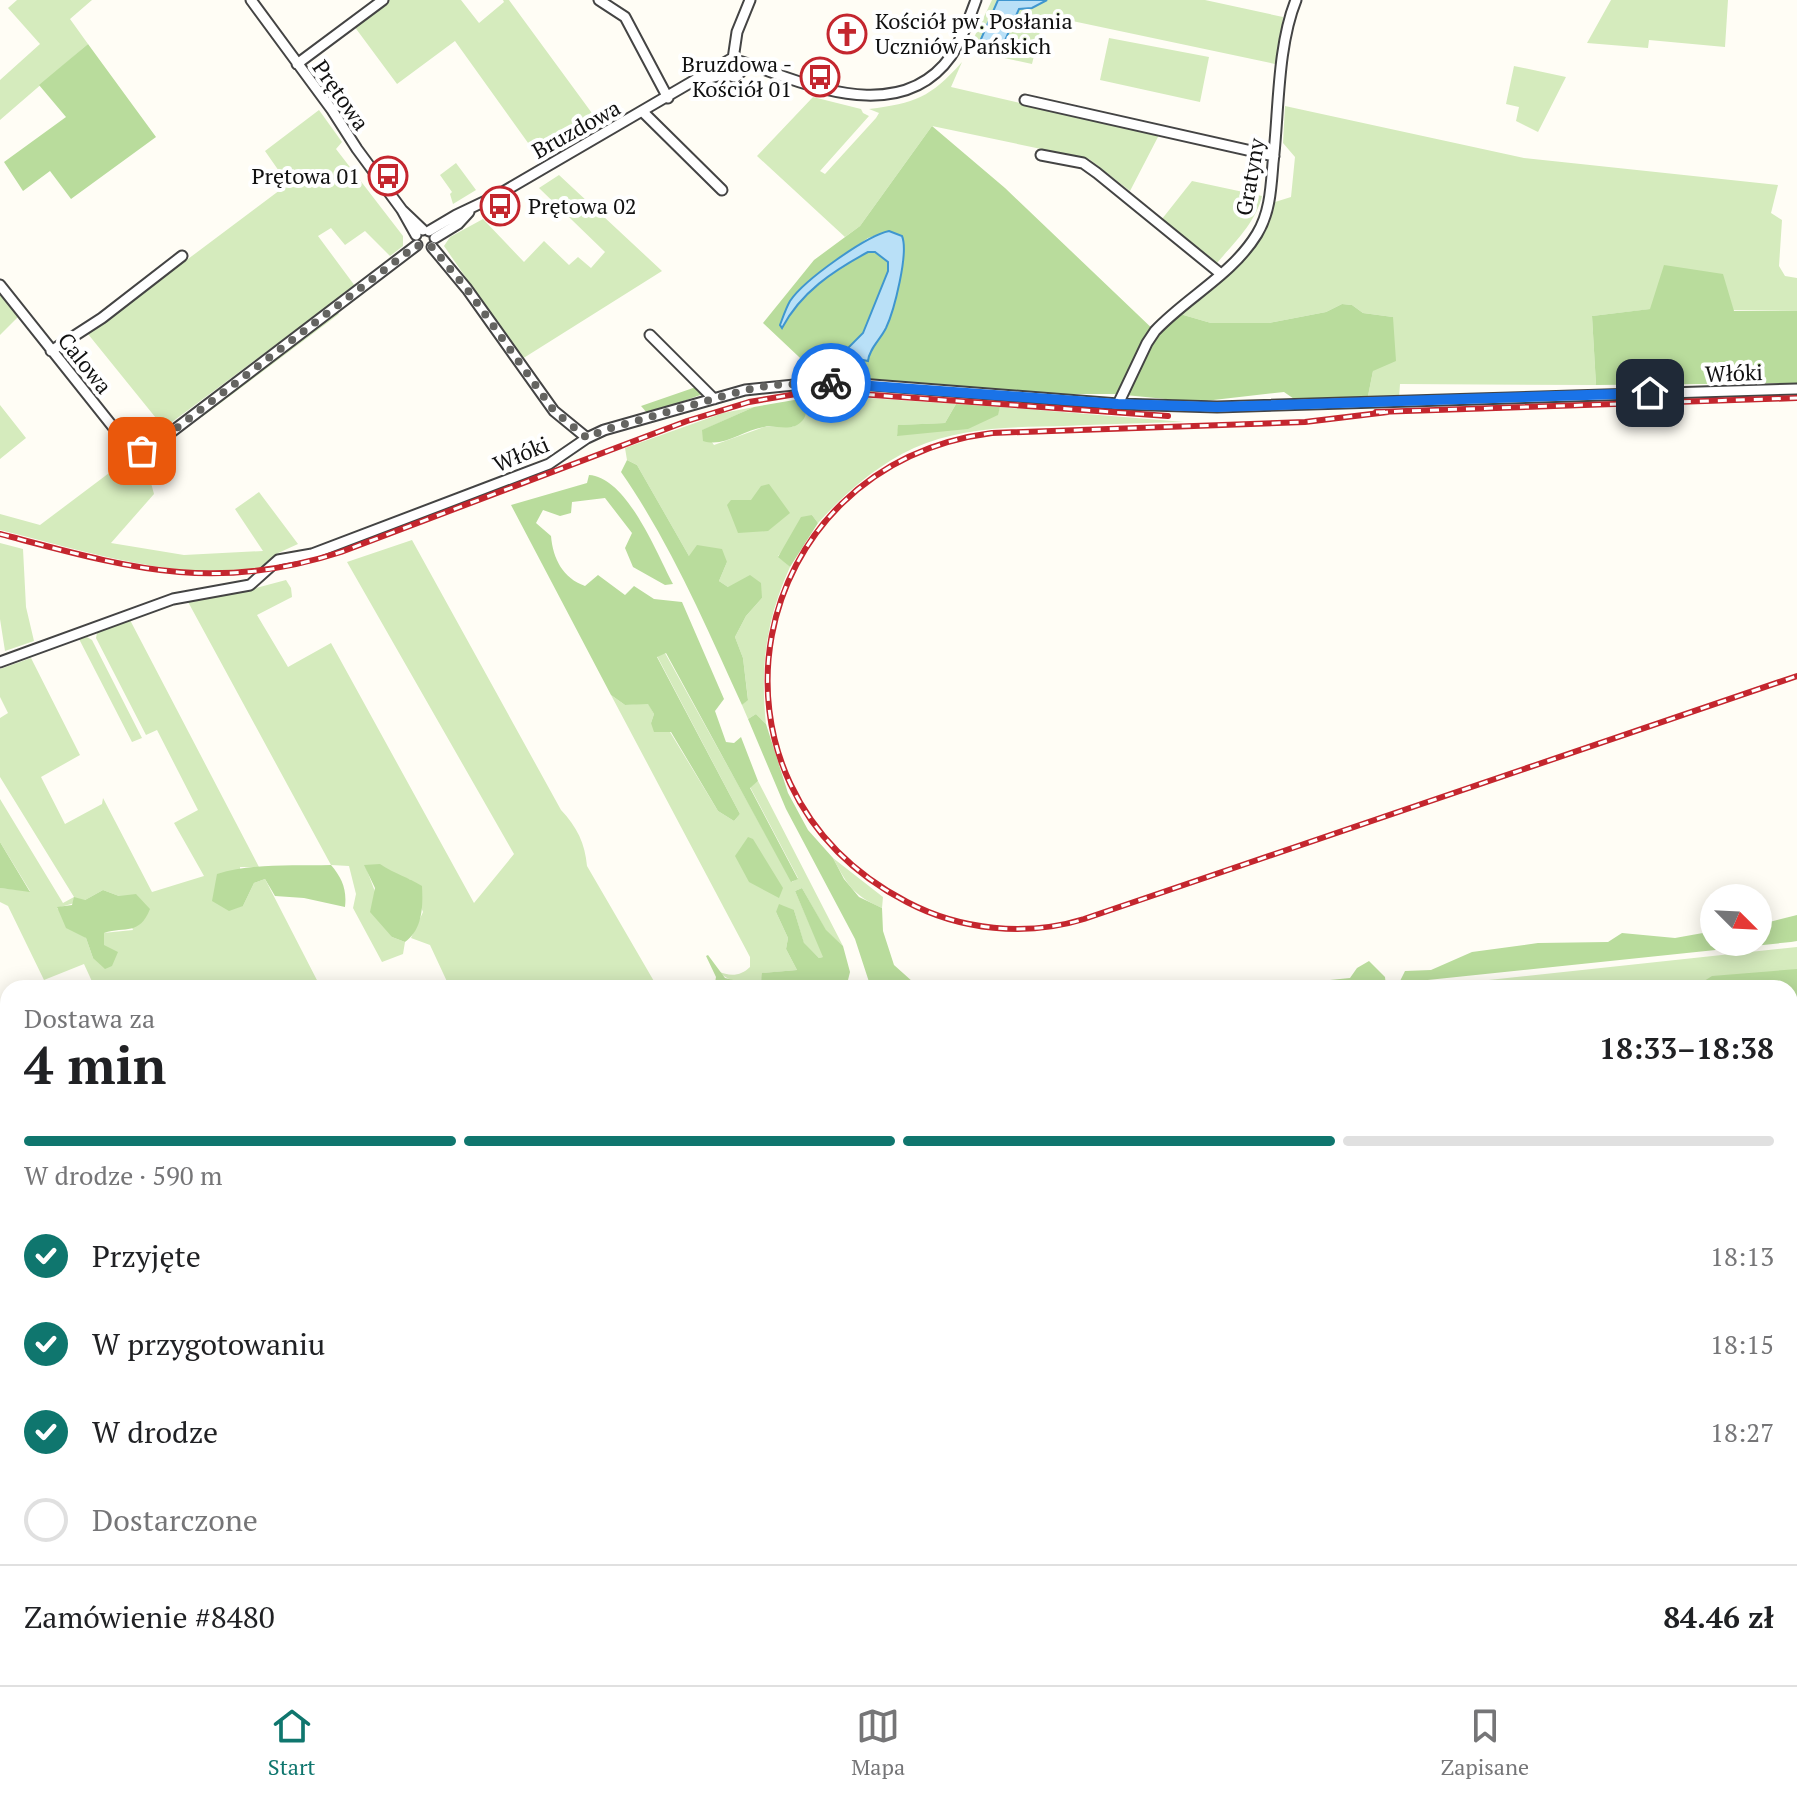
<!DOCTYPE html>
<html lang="pl">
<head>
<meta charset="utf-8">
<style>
	body { margin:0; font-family:"PT Serif",serif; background:#f2f2f2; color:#202124; height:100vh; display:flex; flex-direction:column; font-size:30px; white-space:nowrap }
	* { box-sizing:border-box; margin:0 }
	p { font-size:26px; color:#757577 }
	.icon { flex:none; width:44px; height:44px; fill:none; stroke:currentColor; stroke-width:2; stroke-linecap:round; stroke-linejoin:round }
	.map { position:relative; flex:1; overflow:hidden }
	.panel { position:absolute; left:0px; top:980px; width:1798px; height:706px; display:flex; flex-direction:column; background:#fff; border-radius:24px 24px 0 0; box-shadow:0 4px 20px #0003 }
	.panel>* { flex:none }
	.needle { width:52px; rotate:114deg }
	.controls { position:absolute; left:1700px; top:884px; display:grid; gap:16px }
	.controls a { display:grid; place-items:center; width:72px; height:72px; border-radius:50%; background:#fff; box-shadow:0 4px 20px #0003; font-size:40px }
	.pin { position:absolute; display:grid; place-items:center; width:68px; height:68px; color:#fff; margin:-34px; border-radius:16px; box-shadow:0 4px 12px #0006 }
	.courier { position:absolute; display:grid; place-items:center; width:80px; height:80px; margin:-40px; border:6px solid #1a73e8; border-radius:50%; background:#fff; color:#222; box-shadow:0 2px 10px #0007 }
	.head em { font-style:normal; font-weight:700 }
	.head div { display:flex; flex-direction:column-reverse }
	.head { display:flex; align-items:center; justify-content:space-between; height:136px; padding:0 24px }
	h1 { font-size:52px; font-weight:700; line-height:60px }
	.bar { display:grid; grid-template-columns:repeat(4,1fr); gap:12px 8px; align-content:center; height:96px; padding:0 24px }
	.bar i { height:10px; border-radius:6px; background:#e0e0e0 }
	.bar .current { background:#0f766e }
	.bar p { grid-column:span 4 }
	.line { display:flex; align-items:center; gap:20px; padding:0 24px; border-top:2px solid #e0e0e0 }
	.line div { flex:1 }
	ol { padding:0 24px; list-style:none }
	li { display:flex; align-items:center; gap:24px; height:88px }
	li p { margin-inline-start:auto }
	li .icon { padding:8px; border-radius:50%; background:#0f766e; color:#fff; stroke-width:4 }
	li:last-child { color:#757577 }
	li i { width:44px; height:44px; border:4px solid #e0e0e0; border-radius:50% }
	.tab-bar { display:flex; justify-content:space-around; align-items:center; height:112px; border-top:2px solid #e0e0e0; background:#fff; font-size:22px; color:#757577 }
	.tab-bar a { display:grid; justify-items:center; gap:4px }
	.tab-bar .current { color:#0f766e }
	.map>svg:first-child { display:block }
	.green { fill:#d5ebbd; fill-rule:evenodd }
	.forest { fill:#b9dc9c; fill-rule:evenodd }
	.sand { fill:#fbeec1 }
	.water { fill:#b9e0f7; stroke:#3f96cf; stroke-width:2 }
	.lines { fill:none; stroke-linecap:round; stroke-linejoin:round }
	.minor-casing { stroke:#444; stroke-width:13 }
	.minor { stroke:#fff; stroke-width:9 }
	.rail-casing { stroke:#c4262e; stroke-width:6 }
	.rail { stroke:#fff; stroke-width:3; stroke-dasharray:9; stroke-linecap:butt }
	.done { stroke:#646461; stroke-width:8; stroke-dasharray:0 14.4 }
	.route { stroke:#1a73e8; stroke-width:10 }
	.labels { text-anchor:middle; stroke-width:8; stroke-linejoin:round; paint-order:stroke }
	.poi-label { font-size:22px; fill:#111; stroke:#fff; text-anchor:start }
	.street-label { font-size:22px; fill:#111; stroke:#fff }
</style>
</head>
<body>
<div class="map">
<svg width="1797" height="1685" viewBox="0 0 1797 1685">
	<rect width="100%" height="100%" fill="#fffdf5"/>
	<!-- green -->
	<path class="green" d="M17,0H92L70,19L88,44L0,120V80L40,44L8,8Z
		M389,0H461L479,23L504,2L503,0H509L597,120L536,154L455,41L397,84L354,26Z
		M992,0H1205L1283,17L1279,60L1275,64L1044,15L1032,64L968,50Z
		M1611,0H1728L1725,47L1649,40L1648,48L1587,43Z
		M1109,38L1209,57L1200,102L1100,80Z
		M962,62L951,87L1159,135L1130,191L1089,159L932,126L860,226L845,237L757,156L813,97L861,109L863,113L869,116L820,171L825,174L876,118L879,113L869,109C915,103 930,98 962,62Z
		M1514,66L1566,77L1538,132L1516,121L1519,107L1506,104Z
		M1285,106L1524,158L1778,185L1771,213L1782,220L1779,266L1785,276L1797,278V311L1651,309L1592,316L1596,385L1400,384L1399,398L1368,396L1373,371L1393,317L1363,313L1352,305L1342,304L1326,312L1269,323H1211L1180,314C1217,283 1264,252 1275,202L1291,197L1295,157L1283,143Z
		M319,110L342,142L336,149L403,236V246L390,256L365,231L345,245L331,228L318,236L355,286L164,428L88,334L288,184L265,151Z
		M456,163L476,190L453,204L450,194L452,192L440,175Z
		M559,175L662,271L522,359L444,246L450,237L483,219L524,262L544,241L569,265L578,257L591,268L605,252L539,188Z
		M1192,181L1262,196C1256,222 1234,243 1217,263L1162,219Z
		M0,294L18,317L0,335Z
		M336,310L339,314L202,417L199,414Z
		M853,397L956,404L945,423L899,425L897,435L997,415L1000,407L1185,422C1145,423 1104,424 1063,426C1013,427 961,427 914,448C877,465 845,493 818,523L812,515L778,556L790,567C766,619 760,667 766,724L756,714L748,719L742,705L748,699L743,658L735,637L746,616L762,598L728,587L719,581L727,562L689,556L637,465L627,460L625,448L723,413L754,407L703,430L714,445L764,427H793L807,411L806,398Z
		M0,405L26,438L0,459Z
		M133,455L151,483L154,494L111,543L184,555L263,551L235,509L259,492L298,544L276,554L264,568C235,570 206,572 177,569C117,563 58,544 0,530V514L40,525Z
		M412,540L561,810C577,827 585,843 587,866L655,983L644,988H450L430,945L411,938L423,912L410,879C390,878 390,864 365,865L392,937L405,942L403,954L382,962L353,908L356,894L349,866L331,865L187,600L241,592L286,580L291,588L292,597L257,615L288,667L331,643L474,903L514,854L347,562Z
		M0,543L23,549L26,607L34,641L5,651L0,619Z
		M130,620L259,867H240L243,906L254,883L265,879L321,988H95L84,964L44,980L8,906L0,902V888L30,891L0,842V799L63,903L74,897L0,777V718L8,713L0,697V669L31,658L80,755L41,777L65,824L102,804L103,798L152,892L204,876L174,823L198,810L157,730L146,735L96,638L97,633ZM103,890L119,896L133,930L103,933L104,945L93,958L86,938L57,908L85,900Z
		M87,637L92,640L142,738L132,742L79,639Z
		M665,653L792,882L798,878L750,787L758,781L843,946L826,931L802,888L795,891L824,957L819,958L804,944L794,910L776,912L788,938L786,949L797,970L763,973L761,982C749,988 727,981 718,971C730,977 741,976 750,967V957L611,695L625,705L648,703L654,714L651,723L670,732L718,811L734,821L740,814L657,656Z
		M833,858L883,897L882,908C853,895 848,886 833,858Z
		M1797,947V1258L1790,1261V988H1414Z
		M0,1039L8,1055V1112L0,1113Z"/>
	<!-- forest -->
	<path class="forest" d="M88,44L156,137L71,199L50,171L23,191L4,162L66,117L39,85Z
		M932,126L1005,188L1158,334L1180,314L1211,323H1269L1326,312L1342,304L1352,305L1363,313L1393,317L1396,361L1373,371L1368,396L1297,401L1284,392L1196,402L1115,394H1065L921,384L816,373L763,323L814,260L860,226ZM883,233L902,257V262L888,323L868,357L851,361L847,349L863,333L888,271V262L875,252H868C828,274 807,289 782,327L791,300L816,275L868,238Z
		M1664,265L1723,274L1734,311H1797V383L1596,385L1592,316L1650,309Z
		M696,387L703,394L648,414L641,406Z
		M806,398C806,407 808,416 801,422C791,432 776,425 764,427C743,430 724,448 703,441L702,430L754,407Z
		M956,404L1000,407L998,415L968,429L897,436L898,425L945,423Z
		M627,460L637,465L689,556L697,545L722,549L727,562L719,581L728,587L750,575L761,583L762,598L746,616L735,637L743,658L748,700L742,705C706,626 671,544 621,472Z
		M589,475C627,477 657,554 673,584L665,585L633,567L625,548L632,533L605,498L572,502L571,513L560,516L543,510L536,523L551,536C553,559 563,578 585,586L598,575L625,595L634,586L654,599L682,602L724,699L715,711L726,742L734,743L741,737L758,781L750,788L798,879L791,882L666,653L657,657L740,814L734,821L718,811L671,732H654L651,723L654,714L648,704L625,705L611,695L511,505L587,483Z
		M769,484L790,513L768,531L738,533L727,505L731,500H751L761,486Z
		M812,515L818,523L790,567L778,557L801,517Z
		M756,714L766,724L788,793L808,830L833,858L844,879L859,897L882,908L883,931L894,965L913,982V988H871L855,939L786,809L748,719Z
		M748,837L753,839L783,888L779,898L749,882L735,856Z
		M0,842L30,892L0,888Z
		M380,864C395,874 408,877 422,886C423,906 423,929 405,942L392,937L370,912L375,888L364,865Z
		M331,865C342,878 347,889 345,907L304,898L275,896L265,879L254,883L243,906L229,911L212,901L217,874C253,863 293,866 331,865Z
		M802,888L826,930L843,946L850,972L846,988H714L716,977L706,956L708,955L725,978L754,985L761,982L762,973L797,970L786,949L788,938L776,912L779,904L794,910L804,943L819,958L823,957L795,891Z
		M103,890L119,896L136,894L150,909C139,936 126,926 104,933V945L118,952L112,966L105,969L93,958L86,938L66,928L57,907L72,905L74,897L85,900Z
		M1797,915V941L1791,942L1399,983L1405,971L1431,970L1472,952L1538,943L1608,942L1622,933L1675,938L1714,931V942H1758V925Z
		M1369,961L1385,977L1386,986L1330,988V980L1350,978L1357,968Z
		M1797,969V1116L1790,1119V988H1693L1712,976Z"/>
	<!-- sand -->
	<path class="sand" d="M0,1557L8,1558V1678H275L284,1685H0Z"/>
	<!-- water -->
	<path class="water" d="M998,0H1047L1032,8L1019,9L1003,45L982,44L981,39Z
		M889,231L902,236C909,253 894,311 886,328C880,340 869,349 868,361L858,359L847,361L843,359L847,349L863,333L888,271V262L875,252H868C833,271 801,292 782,328L780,325C783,317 786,308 790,301C804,280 866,236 889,231Z
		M1797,1171V1685H284L275,1678H1790V1175Z
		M8,1229V1496L0,1494V1230Z"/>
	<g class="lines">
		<!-- minor casing -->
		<g class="minor-casing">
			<path id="minor" d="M251,0L332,110L357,149L402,210L416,235
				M599,0L625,17L668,98
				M733,59L737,32L750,0
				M297,64L383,0
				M700,80L726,74L734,77L741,72
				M1025,100L1274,156
				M643,112L722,190
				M1041,155L1083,163L1097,173L1221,274
				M402,210L423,230
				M429,231L456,215L496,196L731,59C745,62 758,67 771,72C829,94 908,117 951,56C962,39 969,19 976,0
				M435,238L458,224L469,212
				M432,247L467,289L554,411L587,438
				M0,285L125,442C132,448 139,453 149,449L417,245
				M650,335L714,399
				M51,351L102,318L182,256
				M1118,404L1147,343L1155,331C1187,297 1232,275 1257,234C1270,213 1271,188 1273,163C1279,112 1277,47 1296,0
				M0,662L173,599L250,585L278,560L312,554L549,464L587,438L604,430L745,390L804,384L847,383L1118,404L1217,407L1797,389"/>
		</g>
		<!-- minor -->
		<use href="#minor" class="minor"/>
		<!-- rail casing -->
		<g class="rail-casing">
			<path id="rail" d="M1376,412L1797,398
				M1388,412L1305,422L992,433C743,465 682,785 907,902C960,930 1026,937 1084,919L1797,676
				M0,534C127,567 211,594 341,552L687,421L749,402L796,394L831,392L1168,416"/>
		</g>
		<!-- rail -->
		<use href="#rail" class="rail"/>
	</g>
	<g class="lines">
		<!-- done -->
		<path class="done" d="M142,451L149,449L417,245L425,249L432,247L467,289L554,411L587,438L604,430L745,390L772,385L831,383"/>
		<!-- route -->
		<path class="route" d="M831,383L1118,404L1217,407L1650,393"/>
	</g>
	<!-- icons -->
	<defs>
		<g id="church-ring" transform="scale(2)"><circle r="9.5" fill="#fff" stroke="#c4262e" stroke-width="1.5"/><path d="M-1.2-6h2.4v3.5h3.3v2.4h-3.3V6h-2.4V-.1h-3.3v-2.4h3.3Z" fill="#c4262e"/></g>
		<g id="bus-ring" transform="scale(2)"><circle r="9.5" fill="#fff" stroke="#c4262e" stroke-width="1.5"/><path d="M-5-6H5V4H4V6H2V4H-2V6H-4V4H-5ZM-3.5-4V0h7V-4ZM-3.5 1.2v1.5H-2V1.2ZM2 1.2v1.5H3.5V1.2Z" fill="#c4262e"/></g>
	</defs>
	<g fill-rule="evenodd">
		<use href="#church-ring" x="847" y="34"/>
		<use href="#bus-ring" x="820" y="77"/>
		<use href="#bus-ring" x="388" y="176"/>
		<use href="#bus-ring" x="500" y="206"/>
	</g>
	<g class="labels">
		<!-- poi labels -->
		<g class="poi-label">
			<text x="875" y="29">Kościół pw. Posłania<tspan x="875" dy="25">Uczniów Pańskich</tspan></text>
			<text x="792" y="72" text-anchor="end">Bruzdowa -<tspan x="792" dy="25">Kościół 01</tspan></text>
			<text x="360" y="184" text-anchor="end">Prętowa 01</text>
			<text x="528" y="214">Prętowa 02</text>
		</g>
		<!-- street labels -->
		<g class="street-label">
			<text transform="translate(341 95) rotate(55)" y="8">Prętowa</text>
			<text transform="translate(576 129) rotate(-29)" y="8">Bruzdowa</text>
			<text transform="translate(1250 177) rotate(-80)" y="8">Gratyny</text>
			<text transform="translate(85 363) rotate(51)" y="8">Calowa</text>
			<text transform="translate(1734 373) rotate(-2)" y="8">Włóki</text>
			<text transform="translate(521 454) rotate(-23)" y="8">Włóki</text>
		</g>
	</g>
</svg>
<div class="controls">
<a><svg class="needle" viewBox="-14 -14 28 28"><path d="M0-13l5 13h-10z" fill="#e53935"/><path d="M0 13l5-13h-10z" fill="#757577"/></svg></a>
</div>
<div class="pin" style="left:142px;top:451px;background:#ea580c"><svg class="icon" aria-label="bag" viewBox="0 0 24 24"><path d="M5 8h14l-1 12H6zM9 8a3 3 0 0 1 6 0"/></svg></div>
<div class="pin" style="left:1650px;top:393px;background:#1f2937"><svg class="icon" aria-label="home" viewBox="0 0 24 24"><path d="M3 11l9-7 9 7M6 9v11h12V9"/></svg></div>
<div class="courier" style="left:831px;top:383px"><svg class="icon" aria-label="bike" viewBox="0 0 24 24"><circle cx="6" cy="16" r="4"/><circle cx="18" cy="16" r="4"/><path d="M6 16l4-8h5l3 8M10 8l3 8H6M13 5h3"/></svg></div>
<section class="panel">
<div class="head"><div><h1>4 min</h1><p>Dostawa za</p></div><em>18:33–18:38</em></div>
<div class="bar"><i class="current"></i><i class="current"></i><i class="current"></i><i></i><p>W drodze · 590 m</p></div>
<ol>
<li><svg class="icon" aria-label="check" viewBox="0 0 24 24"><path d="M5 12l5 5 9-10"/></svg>Przyjęte<p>18:13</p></li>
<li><svg class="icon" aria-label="check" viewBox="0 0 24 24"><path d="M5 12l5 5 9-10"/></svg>W przygotowaniu<p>18:15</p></li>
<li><svg class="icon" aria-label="check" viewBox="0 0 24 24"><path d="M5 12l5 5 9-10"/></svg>W drodze<p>18:27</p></li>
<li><i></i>Dostarczone</li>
</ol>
<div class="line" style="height:104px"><div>Zamówienie #8480</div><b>84.46 zł</b></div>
</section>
</div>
<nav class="tab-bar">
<a class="current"><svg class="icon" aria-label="home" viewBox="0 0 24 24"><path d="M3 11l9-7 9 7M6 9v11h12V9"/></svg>Start</a>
<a><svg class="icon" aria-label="map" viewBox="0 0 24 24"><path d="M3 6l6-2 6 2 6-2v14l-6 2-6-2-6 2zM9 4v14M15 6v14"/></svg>Mapa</a>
<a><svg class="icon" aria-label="saved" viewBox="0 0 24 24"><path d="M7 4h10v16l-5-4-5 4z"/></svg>Zapisane</a>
</nav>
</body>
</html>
